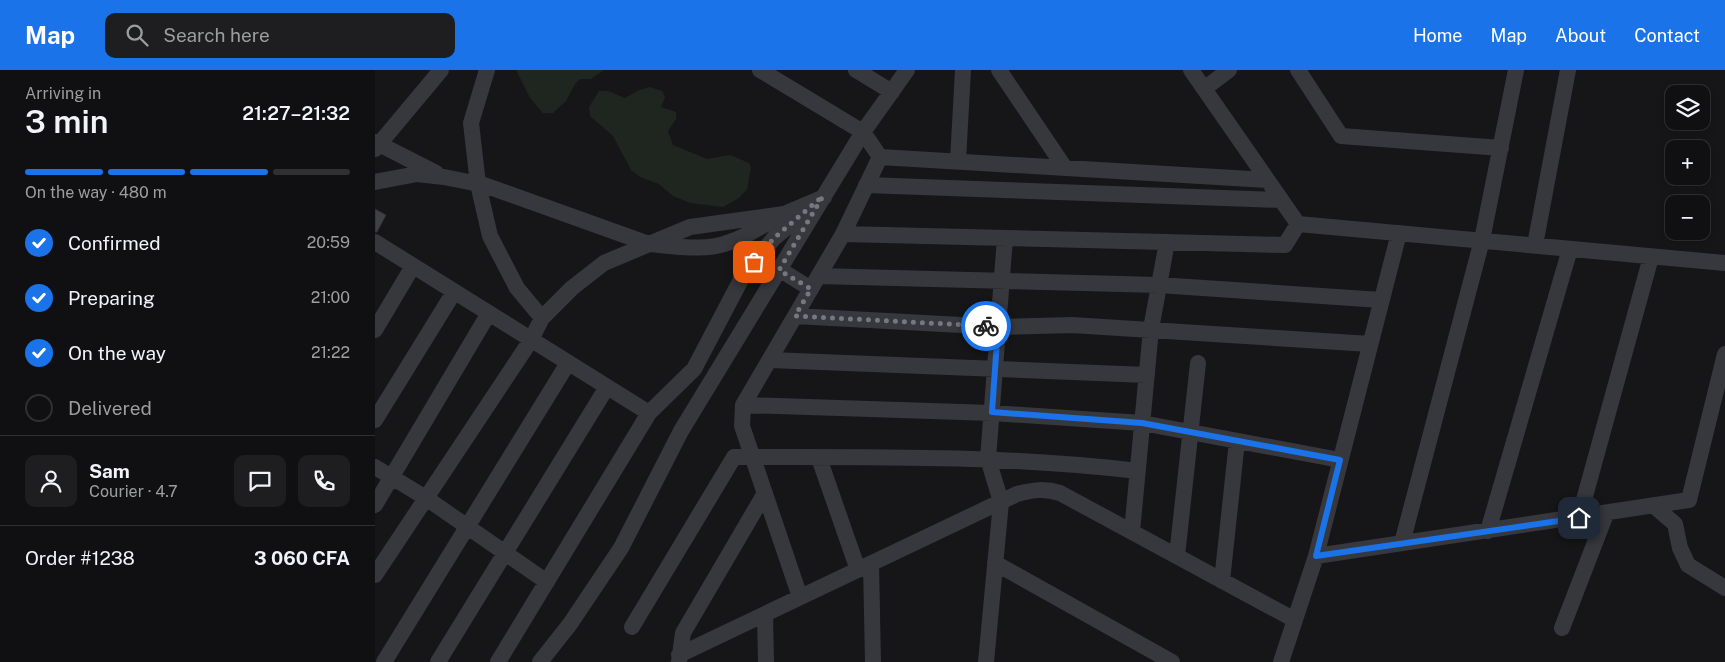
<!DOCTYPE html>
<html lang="en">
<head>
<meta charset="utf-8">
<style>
	body { margin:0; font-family:"Public Sans",sans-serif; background:#1e1e20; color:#f1f3f6; height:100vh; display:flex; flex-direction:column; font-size:19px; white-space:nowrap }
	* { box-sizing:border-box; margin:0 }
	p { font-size:16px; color:#9c9d9f }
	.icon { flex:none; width:28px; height:28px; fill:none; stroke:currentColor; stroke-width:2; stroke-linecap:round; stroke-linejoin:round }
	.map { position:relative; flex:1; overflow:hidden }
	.drawer { display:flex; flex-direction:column; background:#101012; width:375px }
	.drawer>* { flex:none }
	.buttons { position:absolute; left:1290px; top:15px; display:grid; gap:10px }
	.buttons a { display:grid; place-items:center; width:45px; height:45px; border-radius:10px; background:#101012; box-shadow:0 2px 8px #0003,0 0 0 1px #303032; font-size:25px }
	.pin { position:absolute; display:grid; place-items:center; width:42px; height:42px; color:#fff; margin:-21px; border-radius:10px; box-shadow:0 2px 8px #0006 }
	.courier { position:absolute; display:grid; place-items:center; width:50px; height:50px; margin:-25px; border:4px solid #1a73e8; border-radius:50%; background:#fff; color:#222; box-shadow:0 1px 6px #0007 }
	.overview em { font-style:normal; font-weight:600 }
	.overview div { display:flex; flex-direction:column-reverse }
	.overview { display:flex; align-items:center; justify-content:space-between; height:85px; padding:0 25px }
	h1 { font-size:32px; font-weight:600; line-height:38px }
	.bar { display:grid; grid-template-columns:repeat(4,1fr); gap:8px 5px; align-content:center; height:60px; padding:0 25px }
	.bar i { height:6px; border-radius:4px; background:#303032 }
	.bar .current { background:#1a73e8 }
	.bar p { grid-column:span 4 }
	.line { display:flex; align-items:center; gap:12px; padding:0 25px; border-top:1px solid #303032 }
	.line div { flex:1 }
	.round { display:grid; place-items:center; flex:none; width:52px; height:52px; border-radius:10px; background:#1e1e20 }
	ol { padding:0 25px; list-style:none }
	li { display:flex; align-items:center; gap:15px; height:55px }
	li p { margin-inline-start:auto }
	li .icon { padding:5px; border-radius:50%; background:#1a73e8; color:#fff; stroke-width:4 }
	li:last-child { color:#9c9d9f }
	li i { width:28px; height:28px; border:2px solid #303032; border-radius:50% }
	header { display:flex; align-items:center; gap:30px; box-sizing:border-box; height:70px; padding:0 25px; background:#1a73e8; color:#fff }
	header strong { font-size:24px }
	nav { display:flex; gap:28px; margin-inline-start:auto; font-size:18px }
	.search { width:350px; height:45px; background:#1e1e20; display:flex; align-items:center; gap:12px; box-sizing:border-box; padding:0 18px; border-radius:10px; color:#9c9d9f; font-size:19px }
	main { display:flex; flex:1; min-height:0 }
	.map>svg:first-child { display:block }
	.grass { fill:#1e261f }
	.building { fill:#404145; stroke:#303034 }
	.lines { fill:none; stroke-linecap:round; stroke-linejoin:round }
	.minor { stroke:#37383d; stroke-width:16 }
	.done { stroke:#757880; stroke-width:5; stroke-dasharray:0 9 }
	.route { stroke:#1a73e8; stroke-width:6 }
</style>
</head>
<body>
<header>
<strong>Map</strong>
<div class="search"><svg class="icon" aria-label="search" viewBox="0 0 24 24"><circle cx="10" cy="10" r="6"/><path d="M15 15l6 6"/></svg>Search here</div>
<nav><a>Home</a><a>Map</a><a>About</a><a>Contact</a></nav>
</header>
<main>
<section class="drawer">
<div class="overview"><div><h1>3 min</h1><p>Arriving in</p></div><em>21:27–21:32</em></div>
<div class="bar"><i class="current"></i><i class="current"></i><i class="current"></i><i></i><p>On the way · 480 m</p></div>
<ol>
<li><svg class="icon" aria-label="check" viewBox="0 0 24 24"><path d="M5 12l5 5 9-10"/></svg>Confirmed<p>20:59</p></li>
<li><svg class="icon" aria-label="check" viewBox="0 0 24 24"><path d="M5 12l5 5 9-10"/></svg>Preparing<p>21:00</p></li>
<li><svg class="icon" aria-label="check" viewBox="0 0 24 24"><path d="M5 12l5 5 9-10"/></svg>On the way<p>21:22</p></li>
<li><i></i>Delivered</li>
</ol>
<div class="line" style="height:90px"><a class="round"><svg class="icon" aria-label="person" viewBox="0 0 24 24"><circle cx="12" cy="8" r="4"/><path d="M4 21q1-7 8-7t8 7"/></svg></a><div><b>Sam</b><p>Courier · 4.7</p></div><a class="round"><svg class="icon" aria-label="chat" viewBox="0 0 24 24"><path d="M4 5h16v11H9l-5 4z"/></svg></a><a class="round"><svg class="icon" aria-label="phone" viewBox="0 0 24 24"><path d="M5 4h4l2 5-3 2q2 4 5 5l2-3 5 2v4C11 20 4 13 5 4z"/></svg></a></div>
<div class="line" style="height:65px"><div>Order #1238</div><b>3 060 CFA</b></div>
</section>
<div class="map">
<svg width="1350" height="592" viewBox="0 0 1350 592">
	<rect width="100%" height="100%" fill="#161618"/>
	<!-- grass -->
	<path class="grass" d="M141,0H229L216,9H205L200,14L191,31L178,43H168L155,28Z
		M275,17L287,21L290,27L286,37L301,42V49L293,61L298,75L332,89L355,85L374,93L376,97L372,119L364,128L348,137L315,133L298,126L284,114L265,107L256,100L238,66L215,46L214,37L224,21H233L250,28L264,20Z"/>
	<!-- building -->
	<path class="building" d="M0,139L11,145L2,162H0Z"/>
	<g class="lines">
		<!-- minor -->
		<path class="minor" d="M112,0L96,53L103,114L115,166L142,218L167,248
			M385,0L488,62L505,87L892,110
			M481,0L517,22
			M624,0L690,98
			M816,0L923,154L1350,193
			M923,0L966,66L1126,78
			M829,19L854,0
			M0,72L61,103
			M0,79L66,0
			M583,91L588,0
			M0,112L42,104L69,107L109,115L274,174C300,176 330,182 355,172C371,167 386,156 400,149
			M491,115L906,130
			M468,164L910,175L923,154
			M0,172L274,343
			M1160,175L1193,0
			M404,199L436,219
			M444,206L784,215L1006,230
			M420,246L623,257L697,255L995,274
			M0,260L38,196
			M395,290L772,305
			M368,335L617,343L767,353L965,390
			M0,350L79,222
			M444,388L483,500
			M0,397L51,428L172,512
			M0,435L114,243
			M1279,436L1300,454L1305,478L1313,495L1350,518
			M1204,448L1276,187
			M1113,461L1195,179
			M757,462L776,259L792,172
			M1027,473L1107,170L1141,0
			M802,486L823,293
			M941,486L1314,430L1350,284
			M620,493L797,592
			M496,494L498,592
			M0,505L156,270L167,248L197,218L229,193L315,157L409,144L449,127L399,168L369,204L319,299L274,343L123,592
			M847,511L862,371
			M425,527L367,356L368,335L468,164L505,87
			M390,544L391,592
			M257,557L359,387C494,387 629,385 763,401
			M1187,558L1231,444
			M304,585L642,424C658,420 669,418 685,423L920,550
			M9,592L193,293
			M63,592L232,317
			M165,592L195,554L246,478L306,361L488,62L532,0
			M304,592L308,563L390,423
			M611,592L626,432L613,389L630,168
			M906,592L941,486L1024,163"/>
	</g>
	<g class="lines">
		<!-- done -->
		<path class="done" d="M379,192L399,168L448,126L404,200L436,219L420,246L611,256"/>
		<!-- route -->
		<path class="route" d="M611,256L623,257L617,342L767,353L965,390L941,486L1204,448"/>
	</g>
</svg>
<div class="buttons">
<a><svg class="icon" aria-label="layers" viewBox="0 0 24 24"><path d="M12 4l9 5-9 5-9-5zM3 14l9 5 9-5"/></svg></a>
<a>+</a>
<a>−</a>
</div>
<div class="pin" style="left:379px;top:192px;background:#ea580c"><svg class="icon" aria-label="bag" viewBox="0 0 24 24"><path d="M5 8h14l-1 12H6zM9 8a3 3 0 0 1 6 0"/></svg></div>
<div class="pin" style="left:1204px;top:448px;background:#1f2937"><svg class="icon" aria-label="home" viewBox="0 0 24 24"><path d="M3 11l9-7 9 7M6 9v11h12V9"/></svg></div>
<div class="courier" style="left:611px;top:256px"><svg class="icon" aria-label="bike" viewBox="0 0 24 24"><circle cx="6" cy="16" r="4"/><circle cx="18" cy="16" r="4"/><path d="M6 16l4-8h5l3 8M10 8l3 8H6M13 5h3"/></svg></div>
</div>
</main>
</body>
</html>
